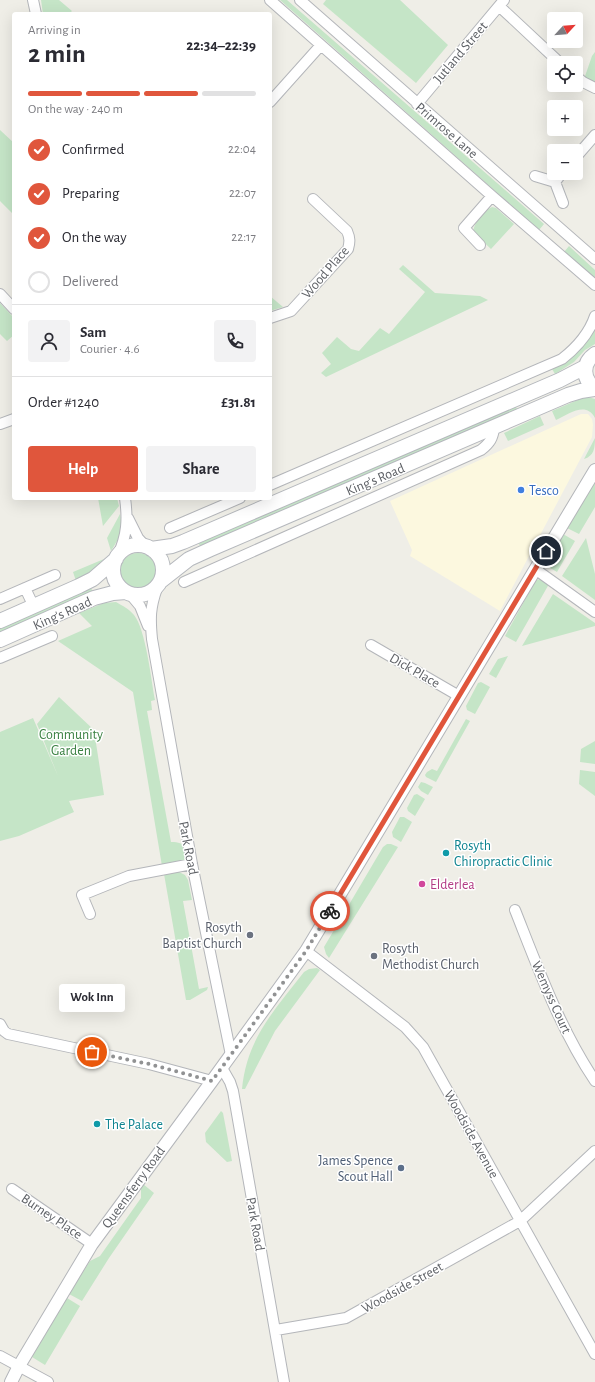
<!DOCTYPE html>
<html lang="en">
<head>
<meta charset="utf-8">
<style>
	body { margin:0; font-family:"Alegreya Sans",sans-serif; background:#f2f2f3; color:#2b2b33; height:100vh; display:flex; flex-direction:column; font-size:15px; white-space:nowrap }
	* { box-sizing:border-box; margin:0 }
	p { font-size:13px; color:#7c7c81 }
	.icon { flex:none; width:22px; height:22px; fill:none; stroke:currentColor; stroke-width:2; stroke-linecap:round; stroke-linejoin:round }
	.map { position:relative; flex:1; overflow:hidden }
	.drawer { position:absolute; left:12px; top:12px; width:260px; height:488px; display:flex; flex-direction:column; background:#fff; border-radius:4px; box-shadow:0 4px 16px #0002 }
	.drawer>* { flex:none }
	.needle { width:26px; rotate:64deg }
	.tools { position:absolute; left:547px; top:12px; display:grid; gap:8px }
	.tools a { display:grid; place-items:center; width:36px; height:36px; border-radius:4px; background:#fff; box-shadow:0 4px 16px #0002; font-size:20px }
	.pin { position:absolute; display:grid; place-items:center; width:34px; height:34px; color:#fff; margin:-17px; border:2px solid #fff; border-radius:50%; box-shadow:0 1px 4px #0007 }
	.courier { position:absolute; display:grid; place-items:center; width:40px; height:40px; margin:-20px; border:3px solid #e0563c; border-radius:50%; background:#fff; color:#222; box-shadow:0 1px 5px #0007 }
	.bubble { position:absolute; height:28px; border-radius:4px; background:#fff; box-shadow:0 4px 16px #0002; font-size:13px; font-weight:700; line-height:28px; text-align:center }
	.summary em { font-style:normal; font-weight:700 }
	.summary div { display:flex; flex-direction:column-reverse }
	.summary { display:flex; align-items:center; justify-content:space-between; height:68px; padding:0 16px }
	h1 { font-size:26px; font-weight:700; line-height:30px }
	.bar { display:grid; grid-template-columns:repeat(4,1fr); gap:6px 4px; align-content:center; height:48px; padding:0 16px }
	.bar i { height:5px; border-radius:3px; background:#e1e1e2 }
	.bar .on { background:#e0563c }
	.bar p { grid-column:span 4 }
	.line { display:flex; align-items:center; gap:10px; padding:0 16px; border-top:1px solid #e1e1e2 }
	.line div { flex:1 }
	.round { display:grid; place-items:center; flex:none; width:42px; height:42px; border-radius:4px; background:#f2f2f3 }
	ol { padding:0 16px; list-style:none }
	li { display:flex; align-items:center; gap:12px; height:44px }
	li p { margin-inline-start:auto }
	li .icon { padding:4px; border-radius:50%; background:#e0563c; color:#fff; stroke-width:4 }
	li:last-child { color:#7c7c81 }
	li i { width:22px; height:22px; border:2px solid #e1e1e2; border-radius:50% }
	.primary-button { display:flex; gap:8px; margin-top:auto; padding:8px 16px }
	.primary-button a { flex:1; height:46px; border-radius:4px; background:#e0563c; color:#fff; font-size:16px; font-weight:700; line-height:46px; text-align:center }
	.primary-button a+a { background:#f2f2f3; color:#2b2b33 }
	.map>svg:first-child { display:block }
	.commercial { fill:#fcf8df }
	.green { fill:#c5e5c7 }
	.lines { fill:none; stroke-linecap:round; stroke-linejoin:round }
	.minor-casing { stroke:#b4b6ba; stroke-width:12 }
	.tertiary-casing { stroke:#b4b6ba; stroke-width:14 }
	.secondary-casing { stroke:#b5b8bd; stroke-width:16 }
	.minor { stroke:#fff; stroke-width:10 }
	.tertiary { stroke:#fff; stroke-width:12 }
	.secondary { stroke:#fff; stroke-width:14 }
	.done { stroke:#919293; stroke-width:4; stroke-dasharray:0 7.2 }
	.route { stroke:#e0563c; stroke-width:5 }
	.shop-dot { fill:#3f7fe0; stroke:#fff; stroke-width:1.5 }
	.culture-dot { fill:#0f9aa8; stroke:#fff; stroke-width:1.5 }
	.hotel-dot { fill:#d1479c; stroke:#fff; stroke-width:1.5 }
	.worship-dot { fill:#6b7280; stroke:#fff; stroke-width:1.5 }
	.service-dot { fill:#5c6f8a; stroke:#fff; stroke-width:1.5 }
	.labels { text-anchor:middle; stroke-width:3; stroke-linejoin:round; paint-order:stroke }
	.street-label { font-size:14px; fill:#5e6166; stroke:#fff }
	.shop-label { font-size:14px; fill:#366cbe; stroke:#fff; text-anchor:start }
	.park-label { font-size:14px; fill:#3a8142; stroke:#fff }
	.culture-label { font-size:14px; fill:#0d838f; stroke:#fff; text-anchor:start }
	.hotel-label { font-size:14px; fill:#b23c85; stroke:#fff; text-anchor:start }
	.worship-label { font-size:14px; fill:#5b616d; stroke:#fff; text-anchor:end }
	.service-label { font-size:14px; fill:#4e5e75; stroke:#fff; text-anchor:end }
</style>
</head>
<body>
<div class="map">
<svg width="595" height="1382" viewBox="0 0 595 1382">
	<rect width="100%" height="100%" fill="#efeee7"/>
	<!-- commercial -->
	<path class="commercial" d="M581,414H588L592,419L593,425L592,437L500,611L410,556L412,550L390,501Z"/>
	<!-- green -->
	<path class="green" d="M41,0H59L72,11L69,14H43Z
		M280,0H287L544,224L539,230Z
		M326,0H400L448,45L416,83L323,4Z
		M595,52V88L583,82L592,56Z
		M0,130L14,143V215L0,201Z
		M492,207L496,208L514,224L491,249L473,232C474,222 484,211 492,207Z
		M569,246L595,270V280L564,252Z
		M403,265L435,293L480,296L488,300L326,377L321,373L331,364L322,353L337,337L351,349L359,351L380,328L389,334L425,292L399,269Z
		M270,296L283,307L270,311Z
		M0,303L14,318V335L7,341L0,334Z
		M595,326V344L585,350L574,362L555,374L552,369C576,358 581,347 595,326Z
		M588,397L595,399V418C586,401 569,414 556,420L552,411L580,399Z
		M515,405L517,409L200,546L198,542Z
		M540,416L544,425L508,441L504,433Z
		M595,438C595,448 594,456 584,459Z
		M595,481V507L579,534L567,528Z
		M98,498H117L119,506L103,526Z
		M120,514C123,531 120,537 111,551L107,538Z
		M563,534L575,541L557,572L545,565Z
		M586,538L595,574V600L562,576Z
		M120 571a18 18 0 1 1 36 0a18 18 0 1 1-36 0Z
		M104,559L90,572L76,581L73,572Z
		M541,579L549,584L516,642L505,636L536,580Z
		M91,588L93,592L0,632V627Z
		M553,594L595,623V626L522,646Z
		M116,602C123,606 129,609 134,615C146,630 151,679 155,700L151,701L152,710L147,711L171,842C187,842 185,848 187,861L162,866L133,692L58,641L92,626L79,613L104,603Z
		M508,656L496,678L489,674L498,659Z
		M481,682L490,687L475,714L467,710L466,706L478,683Z
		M59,697L94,730L104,795L69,801L74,812L19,836L0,841V732L33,718L58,776L37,724Z
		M466,719L470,721L436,782L426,777L425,775L427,772L432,769L437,771Z
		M595,741V764L580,762L581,749Z
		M580,770L595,772V796L579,784Z
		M421,782L425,783L433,787L428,795L421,791L418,787Z
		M417,794L425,799L415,816L408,811L407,808L414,795Z
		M400,817H404L412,822L401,842L393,837L392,832Z
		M387,844H391L398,847L329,958L326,954L324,947L383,847Z
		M179,872L185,875L188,880L192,900L183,901L199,989L208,987L207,990L190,1000H186L164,874Z
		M317,968L320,970L275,1031L245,1089H242C247,1038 274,1011 304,972L309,969Z
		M221,1111L223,1113L232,1161L227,1162L206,1142L205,1133Z
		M143,1184L154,1193L109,1258L82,1301L69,1294L90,1261L100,1256L141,1198V1187Z
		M67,1298L80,1306L45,1365L32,1357Z"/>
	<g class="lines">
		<!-- minor casing -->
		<g class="minor-casing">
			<path id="minor" d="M33,0L36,14
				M270,0L492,196L595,285
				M300,0L595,259
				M499,6L560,63
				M576,76L583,82L595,88
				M270,102L321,45
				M417,104L504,0
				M576,157L595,135
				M535,176L555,182L563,203
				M555,182L562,173
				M480,245L464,228L492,196
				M0,294L14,309
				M270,318L291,311L348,249C350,242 350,238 347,231L313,199
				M0,424L14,419
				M270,485L562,359C576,348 589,334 595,316
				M128,518L138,538L145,546
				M170,528L240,498
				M118,555C127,535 128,520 125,498
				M535,569L595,612
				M184,582L481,450C490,443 493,438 494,428
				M25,588L34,607
				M157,588C150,608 150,618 152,639L192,864L231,1055
				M130,594L140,606L148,626
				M0,599L55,575
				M371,645L459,696
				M0,658L52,636
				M515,910C538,968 560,1029 595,1081
				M90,914L82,895L129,876L192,864
				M306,951L405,1027L423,1047L595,1354
				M0,1024L4,1031L8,1034L149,1064L212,1081
				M222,1068L230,1082L233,1091L284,1382
				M12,1189L92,1244
				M276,1330L346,1318L520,1221L595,1151
				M0,1356L48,1382"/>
		</g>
		<!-- tertiary casing -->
		<g class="tertiary-casing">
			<path id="tertiary" d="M11,1382L19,1366L92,1244L212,1081L306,951L595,470"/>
		</g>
		<!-- secondary casing -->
		<g class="secondary-casing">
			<path id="secondary" d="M595,354C582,363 582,379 595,388
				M113 570a25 25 0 1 1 50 0a25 25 0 1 1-50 0Z
				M151,549L172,546L183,542L560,380L585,367
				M161,581L189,559L211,549L568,395L581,391L595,389
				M0,621L79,586L93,579L116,559
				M0,640L94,598L113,593L126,592"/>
		</g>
		<!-- minor -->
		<use href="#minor" class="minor"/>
		<!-- tertiary -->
		<use href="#tertiary" class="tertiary"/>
		<!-- secondary -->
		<use href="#secondary" class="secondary"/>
	</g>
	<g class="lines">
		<!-- done -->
		<path class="done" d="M92,1052L149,1064L212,1081L306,951L330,911"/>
		<!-- route -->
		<path class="route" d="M330,911L546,551"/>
	</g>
	<!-- markers -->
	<circle class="shop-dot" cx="521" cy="490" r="4"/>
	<g class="culture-dot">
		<circle cx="446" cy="853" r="4"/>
		<circle cx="97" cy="1124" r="4"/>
	</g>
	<circle class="hotel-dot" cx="422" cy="884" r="4"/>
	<g class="worship-dot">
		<circle cx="250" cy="935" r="4"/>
		<circle cx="374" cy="956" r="4"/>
	</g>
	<circle class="service-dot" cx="401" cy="1168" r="4"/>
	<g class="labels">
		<!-- street labels -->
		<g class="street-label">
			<text transform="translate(460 52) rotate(-50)" y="5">Jutland Street</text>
			<text transform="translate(447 130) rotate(41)" y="5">Primrose Lane</text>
			<text transform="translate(325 272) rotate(-49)" y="5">Wood Place</text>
			<text transform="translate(375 479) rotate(-23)" y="5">King's Road</text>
			<text transform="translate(62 613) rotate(-24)" y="5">King's Road</text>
			<text transform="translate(415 670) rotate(30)" y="5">Dick Place</text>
			<text transform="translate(189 848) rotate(79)" y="5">Park Road</text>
			<text transform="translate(552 997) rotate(66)" y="5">Wemyss Court</text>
			<text transform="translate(472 1134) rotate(61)" y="5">Woodside Avenue</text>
			<text transform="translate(133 1187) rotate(-54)" y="5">Queensferry Road</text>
			<text transform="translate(52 1216) rotate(34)" y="5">Burney Place</text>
			<text transform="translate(256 1224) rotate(80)" y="5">Park Road</text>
			<text transform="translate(402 1287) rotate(-29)" y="5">Woodside Street</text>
		</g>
		<!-- shop labels -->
		<g class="shop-label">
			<text x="529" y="495">Tesco</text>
		</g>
		<!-- park labels -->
		<g class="park-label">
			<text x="71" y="739">Community<tspan x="71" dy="16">Garden</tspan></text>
		</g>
		<!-- culture labels -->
		<g class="culture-label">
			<text x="454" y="850">Rosyth<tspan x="454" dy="16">Chiropractic Clinic</tspan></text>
			<text x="105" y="1129">The Palace</text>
		</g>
		<!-- hotel labels -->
		<g class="hotel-label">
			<text x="430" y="889">Elderlea</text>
		</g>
		<!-- worship labels -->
		<g class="worship-label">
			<text x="242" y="932">Rosyth<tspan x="242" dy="16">Baptist Church</tspan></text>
			<text x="382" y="953" text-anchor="start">Rosyth<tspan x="382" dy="16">Methodist Church</tspan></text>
		</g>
		<!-- service labels -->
		<g class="service-label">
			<text x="393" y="1165">James Spence<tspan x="393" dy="16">Scout Hall</tspan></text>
		</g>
	</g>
</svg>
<div class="tools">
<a><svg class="needle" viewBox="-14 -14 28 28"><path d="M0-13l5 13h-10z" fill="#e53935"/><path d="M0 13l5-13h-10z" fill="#7c7c81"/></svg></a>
<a><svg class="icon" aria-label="locate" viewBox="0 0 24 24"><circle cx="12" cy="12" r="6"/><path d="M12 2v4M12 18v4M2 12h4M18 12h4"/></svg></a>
<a>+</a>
<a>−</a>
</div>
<div class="pin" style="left:92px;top:1052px;background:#ea580c"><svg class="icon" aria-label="bag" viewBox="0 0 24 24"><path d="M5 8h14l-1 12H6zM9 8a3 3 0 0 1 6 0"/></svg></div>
<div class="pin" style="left:546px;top:551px;background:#1f2937"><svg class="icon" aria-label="home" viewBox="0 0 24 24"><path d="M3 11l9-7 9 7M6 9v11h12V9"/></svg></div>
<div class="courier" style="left:330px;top:911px"><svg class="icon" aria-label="bike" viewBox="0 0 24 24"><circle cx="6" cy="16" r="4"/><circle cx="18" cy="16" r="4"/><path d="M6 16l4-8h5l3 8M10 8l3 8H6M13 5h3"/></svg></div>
<div class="bubble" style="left:59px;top:984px;width:66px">Wok Inn</div>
<section class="drawer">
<div class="summary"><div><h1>2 min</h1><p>Arriving in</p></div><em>22:34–22:39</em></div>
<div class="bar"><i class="on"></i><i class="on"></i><i class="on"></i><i></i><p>On the way · 240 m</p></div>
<ol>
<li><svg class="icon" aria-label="check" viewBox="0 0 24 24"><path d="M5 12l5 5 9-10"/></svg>Confirmed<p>22:04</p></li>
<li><svg class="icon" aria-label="check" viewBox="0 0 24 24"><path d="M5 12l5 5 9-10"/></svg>Preparing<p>22:07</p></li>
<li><svg class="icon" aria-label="check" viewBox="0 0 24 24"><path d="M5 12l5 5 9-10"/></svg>On the way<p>22:17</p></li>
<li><i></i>Delivered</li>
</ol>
<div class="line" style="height:72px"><a class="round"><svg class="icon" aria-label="person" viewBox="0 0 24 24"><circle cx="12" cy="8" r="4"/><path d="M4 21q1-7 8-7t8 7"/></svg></a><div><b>Sam</b><p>Courier · 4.6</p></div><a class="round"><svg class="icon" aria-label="phone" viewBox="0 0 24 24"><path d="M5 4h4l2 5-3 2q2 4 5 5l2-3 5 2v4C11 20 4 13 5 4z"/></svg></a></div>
<div class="line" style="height:52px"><div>Order #1240</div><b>£31.81</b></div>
<div class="primary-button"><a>Help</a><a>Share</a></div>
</section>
</div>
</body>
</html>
